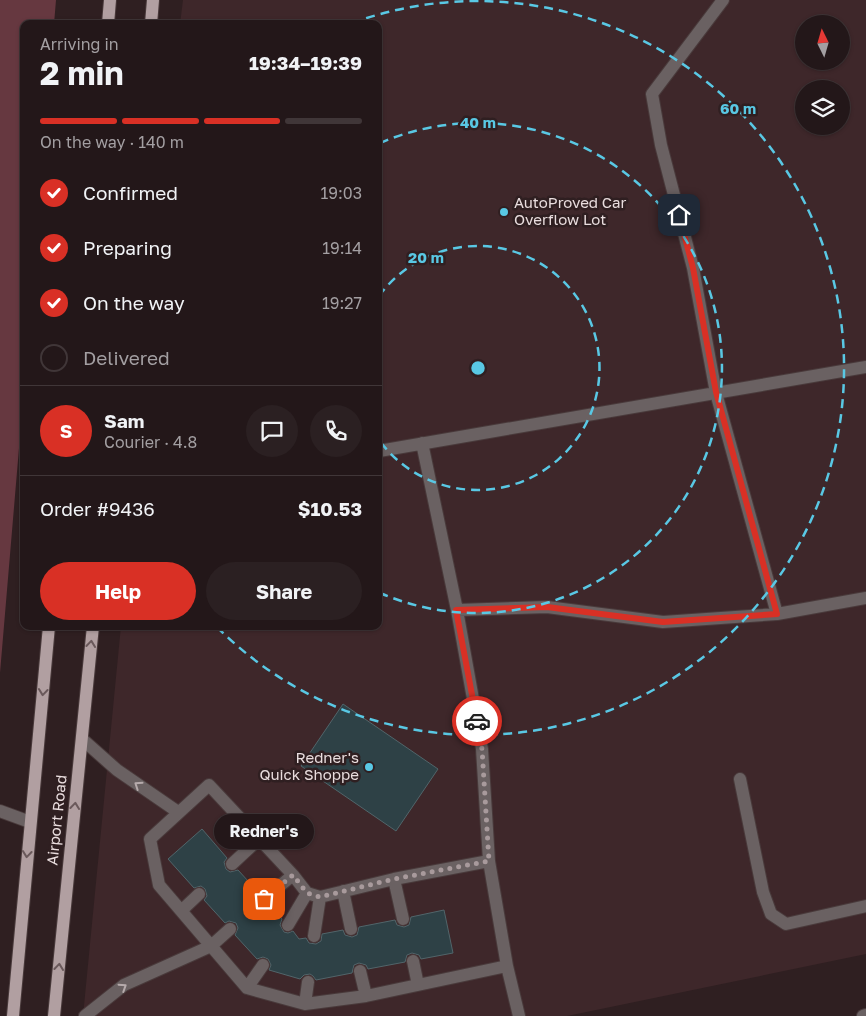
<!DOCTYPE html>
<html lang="en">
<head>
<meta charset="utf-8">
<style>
	body { margin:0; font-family:"Golos Text",sans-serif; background:#2b2022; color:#f1f3f6; height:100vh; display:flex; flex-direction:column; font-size:19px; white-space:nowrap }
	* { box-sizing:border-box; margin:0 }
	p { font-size:16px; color:#a39fa2 }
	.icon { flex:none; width:28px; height:28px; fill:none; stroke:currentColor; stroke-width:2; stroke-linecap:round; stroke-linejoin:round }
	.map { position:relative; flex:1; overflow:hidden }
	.drawer { position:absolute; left:20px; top:20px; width:362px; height:610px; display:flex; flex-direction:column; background:#231719; border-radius:10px; box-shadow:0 1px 4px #0004,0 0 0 1px #403638 }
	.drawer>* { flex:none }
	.needle { width:32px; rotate:355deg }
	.controls { position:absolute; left:795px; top:15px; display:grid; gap:10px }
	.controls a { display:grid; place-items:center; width:55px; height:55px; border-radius:50%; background:#231719; box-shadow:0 1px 4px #0004,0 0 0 1px #403638; font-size:25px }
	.pin { position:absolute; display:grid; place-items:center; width:42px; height:42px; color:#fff; margin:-21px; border-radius:10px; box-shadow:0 2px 8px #0006 }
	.courier { position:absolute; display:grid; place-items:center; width:50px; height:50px; margin:-25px; border:4px solid #d93025; border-radius:50%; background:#fff; color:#222; box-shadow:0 1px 6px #0007 }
	.bubble { position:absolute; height:35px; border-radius:18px; background:#231719; box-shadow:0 1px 4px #0004,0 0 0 1px #403638; font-size:16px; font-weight:700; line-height:35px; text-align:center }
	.summary em { font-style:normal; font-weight:700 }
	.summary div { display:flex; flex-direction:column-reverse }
	.summary { display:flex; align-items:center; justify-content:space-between; height:85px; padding:0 20px }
	h1 { font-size:32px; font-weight:700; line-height:38px }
	.bar { display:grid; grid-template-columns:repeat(4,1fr); gap:8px 5px; align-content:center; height:60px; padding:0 20px }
	.bar i { height:6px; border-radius:4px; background:#403638 }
	.bar .current { background:#d93025 }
	.bar p { grid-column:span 4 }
	.line { display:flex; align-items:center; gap:12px; padding:0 20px; border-top:1px solid #403638 }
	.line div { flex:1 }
	.round { display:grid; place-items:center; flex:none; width:52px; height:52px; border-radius:26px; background:#2b2022 }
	ol { padding:0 20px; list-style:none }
	li { display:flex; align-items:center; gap:15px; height:55px }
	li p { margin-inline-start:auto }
	li .icon { padding:5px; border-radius:50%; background:#d93025; color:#fff; stroke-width:4 }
	li:last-child { color:#a39fa2 }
	li i { width:28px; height:28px; border:2px solid #403638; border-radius:50% }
	.primary-button { display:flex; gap:10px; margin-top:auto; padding:10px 20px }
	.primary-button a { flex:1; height:58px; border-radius:30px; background:#d93025; color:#fff; font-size:20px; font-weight:700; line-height:58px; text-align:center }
	.primary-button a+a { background:#2b2022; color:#f1f3f6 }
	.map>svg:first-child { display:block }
	.built { fill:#3e272a; fill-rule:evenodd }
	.green { fill:#663840 }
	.building { fill:#2e4146; stroke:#51656a }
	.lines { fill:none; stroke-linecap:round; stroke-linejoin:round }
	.lane-casing { stroke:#493a3b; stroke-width:14 }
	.street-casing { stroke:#493a3b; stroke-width:14 }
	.primary-casing { stroke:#493a3b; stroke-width:14 }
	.lane { stroke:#6a6162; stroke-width:12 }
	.street { stroke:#6a6162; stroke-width:12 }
	.primary { stroke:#b19fa1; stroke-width:12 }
	.oneway { stroke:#6a595b }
	.oneway2 { stroke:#b6abac }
	.done { stroke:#a89a9c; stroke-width:5; stroke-dasharray:0 9 }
	.route { stroke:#d93025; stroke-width:6 }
	.ring { fill:none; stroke:#59c8e4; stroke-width:2.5; stroke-dasharray:9 6 }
	.poi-dot { fill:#59c8e4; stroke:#2f1f21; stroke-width:2 }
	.labels { text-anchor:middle; stroke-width:5; stroke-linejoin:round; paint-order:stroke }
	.poi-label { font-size:15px; fill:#e9ddde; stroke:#2f1f21; text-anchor:start }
	.street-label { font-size:15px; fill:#e9ddde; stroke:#2f1f21 }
	.centre { fill:#59c8e4; stroke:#2f1f21; stroke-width:2.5 }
	.ring-label { font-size:15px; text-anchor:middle; font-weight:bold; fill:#59c8e4; stroke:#2f1f21; stroke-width:5; stroke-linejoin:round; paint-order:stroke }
</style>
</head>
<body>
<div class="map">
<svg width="866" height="1016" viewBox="0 0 866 1016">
	<rect width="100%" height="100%" fill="#2f1f21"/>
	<!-- built -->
	<path class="built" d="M183,0H866V954L567,1016H83L121,626H379V24H180ZM804,24H841V61H804ZM804,89H841V126H804Z"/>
	<!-- green -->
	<path class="green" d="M0,0H56L54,24H24V389L0,673Z"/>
	<!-- building -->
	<path class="building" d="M343,704L438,769L396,831L301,766Z
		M202,829L227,858L224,862L226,869L230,872L238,870L259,893L256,900L258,905L265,907L270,905L282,919L280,925L284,932L288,933L293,931L299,939L306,938L309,943L316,944L321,941L322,934L343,930L345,935L352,937L357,935L359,927L395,920L397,925L404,927L409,925L411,917L444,910L453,953L421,959L419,955L412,953L407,955L405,962L368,969L366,965L359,963L354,965L352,973L316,980L313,976L310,974L304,975L300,979L269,970L271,965L268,959L263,957L257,959L235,935L238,928L236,923L229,921L225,923L204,900L207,896L205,889L201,886L194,888L168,859Z"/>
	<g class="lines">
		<!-- lane casing -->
		<g class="lane-casing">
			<path id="lane" d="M723,0L652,94L661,145L693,268L716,393L777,614L866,598
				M422,443L457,610L482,749L489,861L507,966
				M379,451L866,367
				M457,610L547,607L663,622L777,614
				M82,739L117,770L178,812
				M740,779L763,892L771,914L786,924L866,906
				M0,811L30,822
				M489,861L394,879L320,897L307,893L293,875L209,785L150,839L159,885L247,988L305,1004L366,996L507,966L519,1016
				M232,864L259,839
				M394,879L403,919
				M343,891L351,929
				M264,899L293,875
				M181,911L199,894
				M288,925L307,893
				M314,936L320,897
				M413,961L418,985
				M360,971L366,996
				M247,988L263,965
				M305,1004L308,982
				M85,1016L124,985L211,946L230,929"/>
		</g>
		<!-- street casing -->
		<g class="street-casing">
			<path id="street" d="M863,1016L866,1015"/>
		</g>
		<!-- primary casing -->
		<g class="primary-casing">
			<path id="primary" d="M108,24L110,0
				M151,24L153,0
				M13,1016L49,626
				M54,1016L93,626"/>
		</g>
		<!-- lane -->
		<use href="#lane" class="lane"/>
		<!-- street -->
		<use href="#street" class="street"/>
		<!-- primary -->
		<use href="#primary" class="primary"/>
	</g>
	<!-- one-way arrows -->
	<defs><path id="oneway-chevron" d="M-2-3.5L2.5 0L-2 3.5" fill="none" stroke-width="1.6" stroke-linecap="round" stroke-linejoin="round" transform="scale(1.25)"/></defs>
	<g class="oneway">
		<use href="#oneway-chevron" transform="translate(91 644) rotate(-84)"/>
		<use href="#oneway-chevron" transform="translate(43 692) rotate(96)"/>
		<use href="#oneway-chevron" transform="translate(75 806) rotate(-84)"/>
		<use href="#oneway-chevron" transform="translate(27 854) rotate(96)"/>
		<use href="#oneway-chevron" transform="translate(59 967) rotate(-84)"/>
	</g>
	<g class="oneway2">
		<use href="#oneway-chevron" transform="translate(138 785) rotate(-146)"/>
		<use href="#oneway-chevron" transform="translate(123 987) rotate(-33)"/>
	</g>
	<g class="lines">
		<!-- done -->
		<path class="done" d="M264,899L293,875L307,893L320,897L394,879L489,861L482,749L477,721"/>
		<!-- route -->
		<path class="route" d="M477,721L456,610L547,607L663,622L777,614L716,392L693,268L679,215"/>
	</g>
	<!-- distance rings -->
	<g class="ring">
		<path d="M379 296A122 122 0 1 1 379 440"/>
		<path d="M380 143A245 245 0 1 1 380 593"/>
		<path d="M352 23A367 367 0 1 1 218 628"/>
	</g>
	<!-- markers -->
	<g class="poi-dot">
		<circle cx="504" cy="212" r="5"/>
		<circle cx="369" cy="767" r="5"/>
	</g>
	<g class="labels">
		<!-- poi labels -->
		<g class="poi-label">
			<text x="514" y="208">AutoProved Car<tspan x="514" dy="17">Overflow Lot</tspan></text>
			<text x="359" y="763" text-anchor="end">Redner's<tspan x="359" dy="17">Quick Shoppe</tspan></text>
		</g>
		<!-- street labels -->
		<g class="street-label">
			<text transform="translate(57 820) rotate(-84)" y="5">Airport Road</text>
		</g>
	</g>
	<circle cx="478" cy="368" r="8" class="centre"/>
	<g class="ring-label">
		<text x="738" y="114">60 m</text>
		<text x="478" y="128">40 m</text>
		<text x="426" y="263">20 m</text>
	</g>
</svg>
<div class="controls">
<a><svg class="needle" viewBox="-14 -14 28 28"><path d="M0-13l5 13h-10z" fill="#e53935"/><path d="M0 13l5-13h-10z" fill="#a39fa2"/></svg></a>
<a><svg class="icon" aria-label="layers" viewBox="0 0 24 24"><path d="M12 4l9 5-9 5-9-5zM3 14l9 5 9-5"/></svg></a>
</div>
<div class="pin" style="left:264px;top:899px;background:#ea580c"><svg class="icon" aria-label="bag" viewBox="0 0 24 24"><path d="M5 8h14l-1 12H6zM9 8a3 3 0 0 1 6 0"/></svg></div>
<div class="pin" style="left:679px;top:215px;background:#1f2937"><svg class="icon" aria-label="home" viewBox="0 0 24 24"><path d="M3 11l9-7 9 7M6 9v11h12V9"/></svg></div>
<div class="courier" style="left:477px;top:721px"><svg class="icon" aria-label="car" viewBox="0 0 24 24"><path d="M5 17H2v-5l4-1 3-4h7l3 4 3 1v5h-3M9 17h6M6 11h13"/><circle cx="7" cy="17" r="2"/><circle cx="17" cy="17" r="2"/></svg></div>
<div class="bubble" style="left:214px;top:814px;width:100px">Redner's</div>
<section class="drawer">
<div class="summary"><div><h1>2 min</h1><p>Arriving in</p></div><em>19:34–19:39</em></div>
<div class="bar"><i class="current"></i><i class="current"></i><i class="current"></i><i></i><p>On the way · 140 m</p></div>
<ol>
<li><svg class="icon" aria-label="check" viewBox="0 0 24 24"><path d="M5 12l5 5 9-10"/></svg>Confirmed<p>19:03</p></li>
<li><svg class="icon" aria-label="check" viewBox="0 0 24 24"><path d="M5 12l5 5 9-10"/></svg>Preparing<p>19:14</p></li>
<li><svg class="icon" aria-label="check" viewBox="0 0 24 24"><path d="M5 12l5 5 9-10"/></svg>On the way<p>19:27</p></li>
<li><i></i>Delivered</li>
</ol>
<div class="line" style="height:90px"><b class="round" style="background:#d93025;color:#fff">S</b><div><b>Sam</b><p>Courier · 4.8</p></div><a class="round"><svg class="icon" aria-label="chat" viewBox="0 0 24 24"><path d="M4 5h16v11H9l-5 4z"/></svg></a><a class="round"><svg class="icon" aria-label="phone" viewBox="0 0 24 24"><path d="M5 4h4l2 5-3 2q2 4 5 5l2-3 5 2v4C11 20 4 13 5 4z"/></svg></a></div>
<div class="line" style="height:65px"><div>Order #9436</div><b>$10.53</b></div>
<div class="primary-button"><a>Help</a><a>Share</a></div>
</section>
</div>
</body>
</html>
